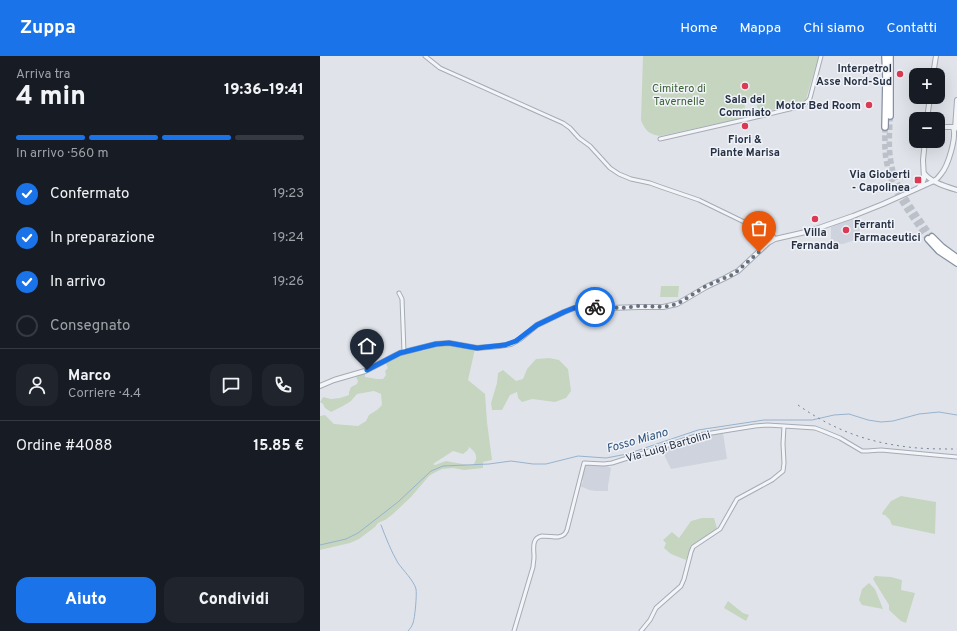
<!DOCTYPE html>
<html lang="it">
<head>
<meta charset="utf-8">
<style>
	body { margin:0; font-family:Overpass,sans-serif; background:#20242c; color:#f1f3f6; height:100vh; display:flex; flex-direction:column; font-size:15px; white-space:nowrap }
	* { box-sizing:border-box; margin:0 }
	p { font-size:13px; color:#9ea1a6 }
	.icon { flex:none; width:22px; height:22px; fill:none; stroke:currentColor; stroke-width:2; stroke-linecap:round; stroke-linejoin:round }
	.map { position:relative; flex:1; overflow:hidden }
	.panel { display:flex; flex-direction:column; background:#171b24; width:320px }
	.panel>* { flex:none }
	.buttons { position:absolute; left:589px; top:12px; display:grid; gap:8px }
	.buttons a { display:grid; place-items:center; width:36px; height:36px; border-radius:8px; background:#171b24; box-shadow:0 4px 16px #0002; font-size:20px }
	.pin { position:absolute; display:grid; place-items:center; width:34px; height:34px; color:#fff; margin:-41px -17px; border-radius:50% 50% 50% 0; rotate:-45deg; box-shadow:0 0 4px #0007 }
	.pin .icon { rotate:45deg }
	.courier { position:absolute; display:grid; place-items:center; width:40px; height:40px; margin:-20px; border:3px solid #1a73e8; border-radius:50%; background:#fff; color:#222; box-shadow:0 1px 5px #0007 }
	.headline em { font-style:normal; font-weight:800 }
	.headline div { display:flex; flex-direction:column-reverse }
	.headline { display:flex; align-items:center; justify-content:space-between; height:68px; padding:0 16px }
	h1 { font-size:26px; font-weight:800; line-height:30px }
	.bar { display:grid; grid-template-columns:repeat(4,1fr); gap:6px 4px; align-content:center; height:48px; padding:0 16px }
	.bar i { height:5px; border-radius:3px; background:#363941 }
	.bar .active { background:#1a73e8 }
	.bar p { grid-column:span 4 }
	.line { display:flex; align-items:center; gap:10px; padding:0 16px; border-top:1px solid #363941 }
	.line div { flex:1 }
	.round { display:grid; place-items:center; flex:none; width:42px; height:42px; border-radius:12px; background:#20242c }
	ol { padding:0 16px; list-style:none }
	li { display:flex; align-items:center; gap:12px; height:44px }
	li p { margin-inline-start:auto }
	li .icon { padding:4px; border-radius:50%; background:#1a73e8; color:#fff; stroke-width:4 }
	li:last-child { color:#9ea1a6 }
	li i { width:22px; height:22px; border:2px solid #363941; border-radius:50% }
	.cta { display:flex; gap:8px; margin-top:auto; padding:8px 16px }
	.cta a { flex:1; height:46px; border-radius:12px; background:#1a73e8; color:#fff; font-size:16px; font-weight:800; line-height:46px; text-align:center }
	.cta a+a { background:#20242c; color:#f1f3f6 }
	header { display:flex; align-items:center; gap:24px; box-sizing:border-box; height:56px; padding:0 20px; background:#1a73e8; color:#fff }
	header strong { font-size:19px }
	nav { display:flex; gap:22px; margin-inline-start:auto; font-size:14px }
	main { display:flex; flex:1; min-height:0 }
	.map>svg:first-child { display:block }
	.built { fill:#ced3dd }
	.green { fill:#c6d5c0; fill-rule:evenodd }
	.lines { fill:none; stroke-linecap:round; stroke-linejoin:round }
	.stream { stroke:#97b2ce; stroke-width:1 }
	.trunk-tunnel { stroke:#bbc0c9; stroke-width:5.5; stroke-dasharray:5.5 3; stroke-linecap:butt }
	.minor-casing { stroke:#a5abb5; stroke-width:5 }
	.tertiary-casing { stroke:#a5abb5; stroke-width:6 }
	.trunk-casing { stroke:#8691a3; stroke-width:8 }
	.minor { stroke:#f3f5f8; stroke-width:3 }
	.tertiary { stroke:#f3f5f8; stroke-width:4 }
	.trunk { stroke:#fff; stroke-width:5.5 }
	.rail { stroke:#788396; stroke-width:1; stroke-dasharray:2 4; stroke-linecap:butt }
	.done { stroke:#68707e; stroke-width:4; stroke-dasharray:0 7.2 }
	.route { stroke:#1a73e8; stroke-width:5 }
	.poi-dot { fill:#dc3952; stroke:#f0f3f8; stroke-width:1.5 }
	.labels { text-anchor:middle; stroke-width:3; stroke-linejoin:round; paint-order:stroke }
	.poi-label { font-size:11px; font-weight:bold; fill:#273144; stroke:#f0f3f8; text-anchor:end }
	.park-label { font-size:11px; fill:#3b6133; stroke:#f0f3f8 }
	.street-label { font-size:11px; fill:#273144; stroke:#f0f3f8 }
	.water-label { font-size:12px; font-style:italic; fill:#2d507c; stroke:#f0f3f8 }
</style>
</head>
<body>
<header>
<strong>Zuppa</strong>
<nav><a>Home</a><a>Mappa</a><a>Chi siamo</a><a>Contatti</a></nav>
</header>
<main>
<section class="panel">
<div class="headline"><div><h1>4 min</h1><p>Arriva tra</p></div><em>19:36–19:41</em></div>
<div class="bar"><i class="active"></i><i class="active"></i><i class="active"></i><i></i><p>In arrivo · 560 m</p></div>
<ol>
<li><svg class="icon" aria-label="check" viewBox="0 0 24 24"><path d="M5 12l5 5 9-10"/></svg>Confermato<p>19:23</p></li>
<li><svg class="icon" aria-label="check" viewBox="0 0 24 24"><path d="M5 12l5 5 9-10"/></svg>In preparazione<p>19:24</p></li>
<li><svg class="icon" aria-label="check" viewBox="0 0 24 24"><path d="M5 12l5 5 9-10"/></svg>In arrivo<p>19:26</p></li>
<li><i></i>Consegnato</li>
</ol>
<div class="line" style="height:72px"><a class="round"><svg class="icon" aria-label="person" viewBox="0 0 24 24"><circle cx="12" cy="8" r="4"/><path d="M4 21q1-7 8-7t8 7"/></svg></a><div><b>Marco</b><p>Corriere · 4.4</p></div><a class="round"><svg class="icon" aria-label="chat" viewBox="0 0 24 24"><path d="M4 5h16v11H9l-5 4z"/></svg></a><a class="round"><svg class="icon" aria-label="phone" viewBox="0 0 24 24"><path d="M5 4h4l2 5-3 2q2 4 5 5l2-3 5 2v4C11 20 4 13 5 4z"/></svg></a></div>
<div class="line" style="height:52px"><div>Ordine #4088</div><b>15.85 €</b></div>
<div class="cta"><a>Aiuto</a><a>Condividi</a></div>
</section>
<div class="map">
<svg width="637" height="575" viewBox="0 0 637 575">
	<rect width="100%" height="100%" fill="#e0e4ea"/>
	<!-- built -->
	<path class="built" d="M537,160L541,182L523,188H515L511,186V171Z
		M403,377L407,403L351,413L345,401L343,396V392L379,381Z
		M269,408L287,410L291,412L288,430V435H276L269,434L260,430L263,426L262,423L265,411L267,409Z"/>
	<!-- green -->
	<path class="green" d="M323,0H499L486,43L484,46L439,57L436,46L432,43L425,44L424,47L427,61L340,80C329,78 325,75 321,64Z
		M341,230H359L358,241H340Z
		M130,288L155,293L148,324L165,338L167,366L172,404L163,406V412L144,414L133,412L122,413L114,417L109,420L91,441L73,458L65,464L58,467L55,471L39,483L30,487L0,494V360L5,359L14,368L38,370L46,365L49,359L57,354L62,349L61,338L54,335L37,338L31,345L23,350L11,356L5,352L3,348L0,346L3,341L11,343L20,342L29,339V336L31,331L37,328L38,325L36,321L43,317L45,318V321L57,323H63L66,319L65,315L68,312L65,306C70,303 76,299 82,298C91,295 107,297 113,290ZM149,391C156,396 159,402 153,409H148L126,405L115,409L113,408L133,395L143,398L148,394Z
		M229,302L239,304L248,313L251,335L246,342L235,346L212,343L202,346L198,342L197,336L190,339L182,354H172L171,347L177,327L178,317L183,314L196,325L203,323L207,313L216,303Z
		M581,440L616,446L615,478L572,469L571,467L570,464L565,459H563L562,457L571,445Z
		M382,462H394L397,472L396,474L373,489H371L366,504L351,498L344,492L346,487L343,484L352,476L359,482L371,465Z
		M555,520L571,521L582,524L581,534L595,537L586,567L581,565L569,554V549L553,523Z
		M549,527L555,533L563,553L542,549L539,544L542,533Z
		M408,545L423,557L429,559L426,565L404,552Z"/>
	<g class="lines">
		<!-- stream -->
		<path class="stream" d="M61,469C66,482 71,495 78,507C83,514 94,525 96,533C97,538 95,562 93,567C92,570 90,573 88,575
			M0,489L26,483L38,477L78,446L111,415L123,410L169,408L191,405L213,408H226L258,400L286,402L307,398L378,374L444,364H492L514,359L529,358L548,364L561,366L573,365L599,358L619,356L637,359"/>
		<!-- trunk-tunnel -->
		<path class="trunk-tunnel" d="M570,60C570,75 568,91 571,106C575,133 597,159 612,181
			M565,71C565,83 564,96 567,108C572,137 592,160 608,183"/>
		<!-- minor casing -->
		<g class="minor-casing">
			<path id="minor" d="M105,0L120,12L243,67L250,72L259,82L270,90L290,112L299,118L311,123L330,127L341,131L379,144L453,180L455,183
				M340,83L432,62L482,50L488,45L490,42L501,0
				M79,237L82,243L84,296
				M194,575L213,511C213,508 214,505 214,501C214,493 211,482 222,480C227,480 233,481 238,481C245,480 247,476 248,470L264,407L284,408L292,407L379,379L435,370L447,369L464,370
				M321,575L330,564L336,552L361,530L364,523L371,496L373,491L400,473L417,443L452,424L463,415L464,407L463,388L464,370L495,372L503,375L520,382L542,395H547L561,394L637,401"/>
		</g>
		<!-- tertiary casing -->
		<g class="tertiary-casing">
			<path id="tertiary" d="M613,19L616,0
				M607,63L610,41
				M635,73L637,44
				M604,117C610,126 627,131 637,134
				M599,131L602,128L604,123L603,104L605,85
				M0,330L14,324L45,315L80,297L116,288L129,287L157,292L179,290L191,288L200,283L217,269L244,256L254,252L266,250L290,252L319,251H343L357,248L364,244L386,231L405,222L418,215L448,187L455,183L490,175L533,160L563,148L614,125C617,123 619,121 621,118C628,110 637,81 633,71C626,71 625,72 618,68"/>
		</g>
		<!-- trunk casing -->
		<g class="trunk-casing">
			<path id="trunk" d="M570,60V0
				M565,71L566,22L565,0
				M612,181L622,191L637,202
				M608,183L619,195L637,207"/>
		</g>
		<!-- minor -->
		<use href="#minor" class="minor"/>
		<!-- tertiary -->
		<use href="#tertiary" class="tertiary"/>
		<!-- trunk -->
		<use href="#trunk" class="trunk"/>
		<!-- rail -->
		<path class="rail" d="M478,349C512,373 546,386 588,391C604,393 621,393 637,393"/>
	</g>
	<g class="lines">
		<!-- done -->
		<path class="done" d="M275,251L301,252L319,250L344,251L357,248L364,244L386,230L414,218L439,196"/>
		<!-- route -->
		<path class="route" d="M47,314L80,297L116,288L129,287L157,292L185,289L196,285L217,269L244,256L254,252L260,250L275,251"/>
	</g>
	<!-- markers -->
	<g class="poi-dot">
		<circle cx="580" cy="18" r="4"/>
		<circle cx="425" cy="30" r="4"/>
		<circle cx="549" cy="49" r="4"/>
		<circle cx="425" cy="70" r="4"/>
		<rect x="594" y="120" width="8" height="8" rx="2"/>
		<circle cx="495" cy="163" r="4"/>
		<circle cx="526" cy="174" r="4"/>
	</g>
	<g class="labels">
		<!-- poi labels -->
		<g class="poi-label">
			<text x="572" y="16">Interpetrol<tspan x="572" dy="13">Asse Nord-Sud</tspan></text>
			<text x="425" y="47" text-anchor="middle">Sala del<tspan x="425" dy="13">Commiato</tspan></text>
			<text x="541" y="53">Motor Bed Room</text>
			<text x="425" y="87" text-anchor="middle">Fiori &amp;<tspan x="425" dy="13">Piante Marisa</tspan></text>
			<text x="590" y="122">Via Gioberti<tspan x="590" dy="13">- Capolinea</tspan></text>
			<text x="534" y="172" text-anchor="start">Ferranti<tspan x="534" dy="13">Farmaceutici</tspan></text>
			<text x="495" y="180" text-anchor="middle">Villa<tspan x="495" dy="13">Fernanda</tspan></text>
		</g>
		<!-- park labels -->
		<g class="park-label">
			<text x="359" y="36">Cimitero di<tspan x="359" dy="13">Tavernelle</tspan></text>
		</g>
		<!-- street labels -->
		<g class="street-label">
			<text transform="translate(348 390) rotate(-16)" y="4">Via Luigi Bartolini</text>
		</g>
		<!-- water labels -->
		<g class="water-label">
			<text transform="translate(317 384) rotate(-16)" y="4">Fosso Miano</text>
		</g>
	</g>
</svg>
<div class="buttons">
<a>+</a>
<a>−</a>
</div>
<div class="pin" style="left:439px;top:196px;background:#ea580c"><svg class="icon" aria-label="bag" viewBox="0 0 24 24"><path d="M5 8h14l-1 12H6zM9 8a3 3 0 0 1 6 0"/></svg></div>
<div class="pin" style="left:47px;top:314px;background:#1f2937"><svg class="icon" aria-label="home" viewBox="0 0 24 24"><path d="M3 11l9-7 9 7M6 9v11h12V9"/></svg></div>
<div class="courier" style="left:275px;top:251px"><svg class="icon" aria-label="bike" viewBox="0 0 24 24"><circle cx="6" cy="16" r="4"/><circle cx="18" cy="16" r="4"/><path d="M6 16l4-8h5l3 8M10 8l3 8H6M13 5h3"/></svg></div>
</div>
</main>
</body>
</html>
